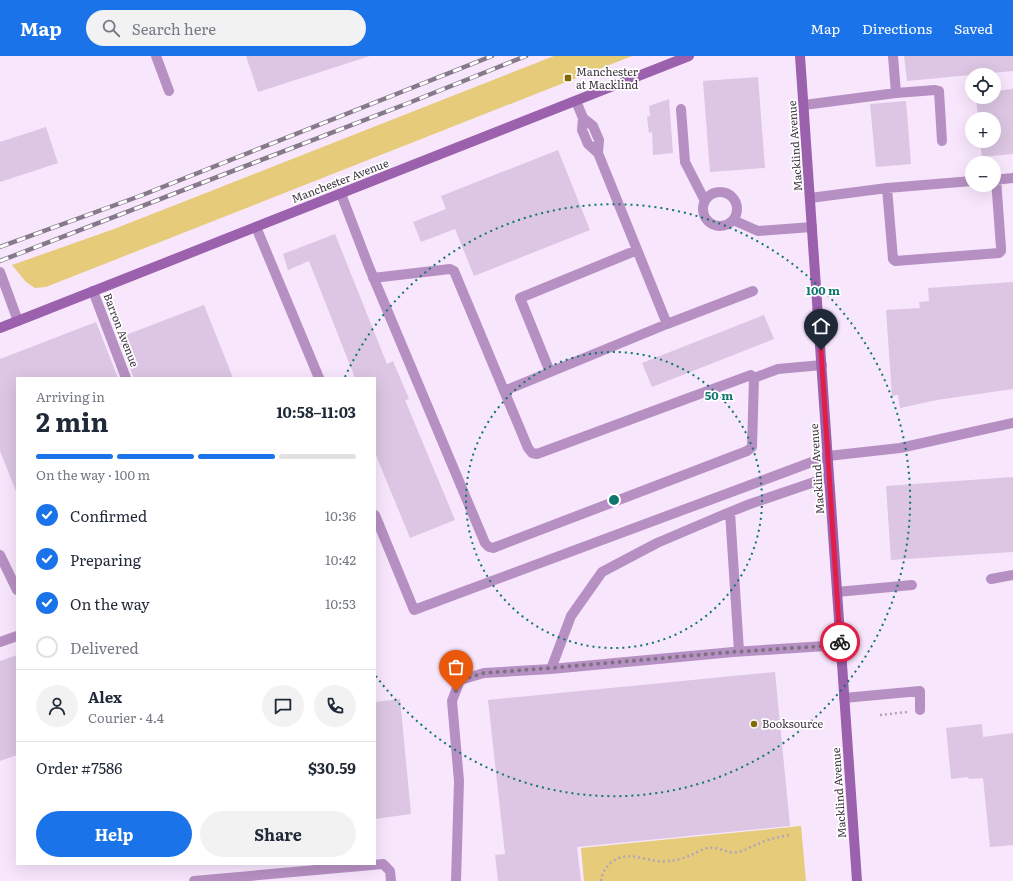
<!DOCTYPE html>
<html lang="en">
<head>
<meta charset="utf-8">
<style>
	body { margin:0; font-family:Literata,serif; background:#f2f2f3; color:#1f2937; height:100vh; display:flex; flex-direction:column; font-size:15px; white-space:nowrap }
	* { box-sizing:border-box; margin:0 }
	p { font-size:13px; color:#747a83 }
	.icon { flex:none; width:22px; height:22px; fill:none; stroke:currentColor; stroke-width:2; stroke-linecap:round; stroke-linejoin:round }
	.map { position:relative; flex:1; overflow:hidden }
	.sheet { position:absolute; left:16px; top:321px; width:360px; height:488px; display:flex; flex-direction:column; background:#fff; border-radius:0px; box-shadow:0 4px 16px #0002 }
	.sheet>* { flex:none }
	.buttons { position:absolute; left:965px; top:12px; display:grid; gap:8px }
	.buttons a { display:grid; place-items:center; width:36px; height:36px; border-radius:50%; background:#fff; box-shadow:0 4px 16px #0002; font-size:20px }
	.pin { position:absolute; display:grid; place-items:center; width:34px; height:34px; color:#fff; margin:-41px -17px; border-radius:50% 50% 50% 0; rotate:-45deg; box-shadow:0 0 4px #0007 }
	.pin .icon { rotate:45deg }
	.courier { position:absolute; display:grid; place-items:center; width:40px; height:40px; margin:-20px; border:3px solid #e11d48; border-radius:50%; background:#fff; color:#222; box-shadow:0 1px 5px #0007 }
	.headline em { font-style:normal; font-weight:700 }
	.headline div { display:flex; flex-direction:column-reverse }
	.headline { display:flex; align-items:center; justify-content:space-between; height:68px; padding:0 20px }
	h1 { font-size:26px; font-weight:700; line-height:30px }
	.bar { display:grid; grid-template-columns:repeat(4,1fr); gap:6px 4px; align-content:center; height:48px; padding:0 20px }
	.bar i { height:5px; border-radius:3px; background:#e0e1e3 }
	.bar .selected { background:#1a73e8 }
	.bar p { grid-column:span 4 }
	.line { display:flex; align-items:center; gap:10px; padding:0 20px; border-top:1px solid #e0e1e3 }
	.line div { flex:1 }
	.round { display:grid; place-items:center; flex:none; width:42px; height:42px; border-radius:21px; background:#f2f2f3 }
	ol { padding:0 20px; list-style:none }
	li { display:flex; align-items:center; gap:12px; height:44px }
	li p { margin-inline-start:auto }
	li .icon { padding:4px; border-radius:50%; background:#1a73e8; color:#fff; stroke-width:4 }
	li:last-child { color:#747a83 }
	li i { width:22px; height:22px; border:2px solid #e0e1e3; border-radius:50% }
	.action { display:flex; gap:8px; margin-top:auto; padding:8px 20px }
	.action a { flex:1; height:46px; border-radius:24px; background:#1a73e8; color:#fff; font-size:16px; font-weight:700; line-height:46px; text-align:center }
	.action a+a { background:#f2f2f3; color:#1f2937 }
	header { display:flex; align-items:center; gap:24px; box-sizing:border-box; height:56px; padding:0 20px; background:#1a73e8; color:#fff }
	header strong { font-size:19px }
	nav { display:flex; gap:22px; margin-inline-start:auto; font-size:14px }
	.search { width:280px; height:36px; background:#f2f2f3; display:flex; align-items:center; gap:10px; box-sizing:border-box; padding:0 14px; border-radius:22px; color:#747a83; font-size:15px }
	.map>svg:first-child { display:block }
	.green { fill:#e6cc7a }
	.building { fill:#dcc6e3 }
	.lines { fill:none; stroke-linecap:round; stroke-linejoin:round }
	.path { stroke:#b3a4b7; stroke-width:2.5; stroke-dasharray:2 3; stroke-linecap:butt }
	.lane { stroke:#b790c3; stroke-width:10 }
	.secondary { stroke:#9b61ad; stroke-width:10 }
	.rail-casing { stroke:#867989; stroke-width:4.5 }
	.rail { stroke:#fff; stroke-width:3; stroke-dasharray:9; stroke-linecap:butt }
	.done { stroke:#7e7282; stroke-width:4; stroke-dasharray:0 7.2 }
	.route { stroke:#e11d48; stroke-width:5 }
	.ring { fill:none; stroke:#0f766e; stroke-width:2; stroke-dasharray:2 4 }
	.poi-dot { fill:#826a03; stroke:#fff; stroke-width:1.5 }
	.labels { text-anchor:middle; stroke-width:3.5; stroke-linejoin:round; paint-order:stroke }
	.poi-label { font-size:11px; fill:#3d343f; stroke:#fff; text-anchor:start }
	.street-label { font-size:11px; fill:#3d343f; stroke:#fff }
	.centre { fill:#0f766e; stroke:#fff; stroke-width:2 }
	.ring-label { font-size:12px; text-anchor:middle; font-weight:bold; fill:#0f766e; stroke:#fff; stroke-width:3.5; stroke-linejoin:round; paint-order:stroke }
</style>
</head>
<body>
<header>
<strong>Map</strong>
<div class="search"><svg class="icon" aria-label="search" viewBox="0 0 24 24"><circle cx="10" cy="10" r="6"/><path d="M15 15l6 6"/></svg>Search here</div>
<nav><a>Map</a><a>Directions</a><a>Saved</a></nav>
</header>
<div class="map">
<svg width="1013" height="825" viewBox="0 0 1013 825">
	<rect width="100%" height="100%" fill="#f8e6fd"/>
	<!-- green -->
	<path class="green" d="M554,0H632L46,231L35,232L26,226L12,209L114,173Z
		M801,770L806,825H584L581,792Z"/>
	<!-- building -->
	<path class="building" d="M246,0H370L258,36Z
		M904,0H1013V15L907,25Z
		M758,21L765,112L710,116L703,25Z
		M1013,33V98L982,101L980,85H994V63H978L976,41H994V35Z
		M669,43L673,97L653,99L652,76L649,77L647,61L650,60L649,50Z
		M906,45L911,108L876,111L870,48Z
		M46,71L58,107L0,126V86Z
		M558,94L590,174L474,220L455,173L421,186L413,166L446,153L441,140Z
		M335,178L387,308L393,305L409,343L405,344L455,464L410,482L375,397V322H355L309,205L288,214L283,198Z
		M1013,226V333L937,344L900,352L898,339L892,340L886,254L920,252L919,246L929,245L928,232Z
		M204,249L233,322H134L118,282Z
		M764,259L774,283L652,331L642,307Z
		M96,266L118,322H17V438L0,395V303Z
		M1013,421V496L891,504L886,430Z
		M17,599V699L0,705V605Z
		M775,616L790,770L577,791L581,825H498L495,799L505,798L488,644Z
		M400,643L411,758L375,763V646Z
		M982,668L983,681L1013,677V789L990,791L983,722L969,723L968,721L951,723L946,672Z"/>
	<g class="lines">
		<!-- path -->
		<path class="path" d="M880,659L907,656
			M601,825C602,815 609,806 619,802C632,797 645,804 658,805C662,806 667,805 670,805C677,804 685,802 691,799C696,797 702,793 708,792C717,790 727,798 738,796C745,795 751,790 758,788C768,783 779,781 790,779"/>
		<!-- lane -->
		<path class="lane" d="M156,0L169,35
			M893,0L896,37
			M576,45L583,62L582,74L588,88L598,97L599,84L593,70L583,62
			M804,49L896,37L935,34L939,35L942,85
			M681,53L685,106L705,145
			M598,97L667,268L753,235
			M994,124L1013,122
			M887,132L893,203L895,205L999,197L1001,195V192L996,123
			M703 153a17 17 0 1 1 34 0a17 17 0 1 1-34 0Z
			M341,138L369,211L485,487L489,491L493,492L747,395L752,391L754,322L751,319L537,398L532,397L528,392L454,215L450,213L373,222
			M810,142L887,132L972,125
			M733,164L758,175L812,171
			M256,171L319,322
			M0,216L18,265
			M93,235L126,322
			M550,316L520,242L637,194
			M754,322L778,313L822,309
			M504,335L667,268
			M730,456L739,595
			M375,459L414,554L828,400L900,392L1013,367
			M0,499L17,534
			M991,523L1013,519
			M837,536L912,529
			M0,586L17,580
			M551,613L571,560L602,516L657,487L730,456L750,448L829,421
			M844,642L920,635V654
			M194,825L383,808L390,815L391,825
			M456,825L459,725L452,645L460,624L484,617L551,613L733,596L841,589"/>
		<!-- secondary -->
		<path class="secondary" d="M800,0L857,825
			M0,272L689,0"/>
		<!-- rail casing -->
		<g class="rail-casing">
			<path id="rail" d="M0,191L140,140L492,0
				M0,205L406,48L526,0"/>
		</g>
		<!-- rail -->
		<use href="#rail" class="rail"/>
	</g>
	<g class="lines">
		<!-- done -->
		<path class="done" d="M456,635L460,624L484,617L551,612L732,596L840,589V586"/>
		<!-- route -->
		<path class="route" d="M821,294L840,586"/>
	</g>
	<!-- distance rings -->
	<g class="ring">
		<circle cx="614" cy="444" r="148"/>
		<path d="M345 321A296 296 0 1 1 376 620"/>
	</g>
	<!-- markers -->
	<g class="poi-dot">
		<rect x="564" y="18" width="8" height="8" rx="2"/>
		<circle cx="754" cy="668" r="4"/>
	</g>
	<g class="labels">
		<!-- poi labels -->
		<g class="poi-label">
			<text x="576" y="20">Manchester<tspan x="576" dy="13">at Macklind</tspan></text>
			<text x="762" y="672">Booksource</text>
		</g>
		<!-- street labels -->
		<g class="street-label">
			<text transform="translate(795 90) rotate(-94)" y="4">Macklind Avenue</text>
			<text transform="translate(340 125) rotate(-21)" y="4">Manchester Avenue</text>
			<text transform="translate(121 274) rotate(69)" y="4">Barron Avenue</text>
			<text transform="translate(817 413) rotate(-94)" y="4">Macklind Avenue</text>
			<text transform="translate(839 737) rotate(-94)" y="4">Macklind Avenue</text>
		</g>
	</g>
	<circle cx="614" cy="444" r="6" class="centre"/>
	<g class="ring-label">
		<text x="823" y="239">100 m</text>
		<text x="719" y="344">50 m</text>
	</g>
</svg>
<div class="buttons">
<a><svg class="icon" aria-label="locate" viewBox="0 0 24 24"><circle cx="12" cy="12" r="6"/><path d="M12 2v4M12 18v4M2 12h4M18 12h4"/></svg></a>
<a>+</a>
<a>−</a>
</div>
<div class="pin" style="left:456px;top:635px;background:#ea580c"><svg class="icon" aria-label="bag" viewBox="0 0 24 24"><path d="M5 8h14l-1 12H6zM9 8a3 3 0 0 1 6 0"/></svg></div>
<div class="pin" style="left:821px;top:294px;background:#1f2937"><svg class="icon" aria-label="home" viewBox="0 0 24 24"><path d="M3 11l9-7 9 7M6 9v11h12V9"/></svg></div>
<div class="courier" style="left:840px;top:586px"><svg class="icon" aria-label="bike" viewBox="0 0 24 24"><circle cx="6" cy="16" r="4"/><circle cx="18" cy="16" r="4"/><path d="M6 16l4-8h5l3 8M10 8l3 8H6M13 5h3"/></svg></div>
<section class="sheet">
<div class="headline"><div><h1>2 min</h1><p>Arriving in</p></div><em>10:58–11:03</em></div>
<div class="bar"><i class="selected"></i><i class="selected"></i><i class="selected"></i><i></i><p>On the way · 100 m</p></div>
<ol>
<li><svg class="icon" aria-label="check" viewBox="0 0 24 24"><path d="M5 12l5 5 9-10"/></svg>Confirmed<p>10:36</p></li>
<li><svg class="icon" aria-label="check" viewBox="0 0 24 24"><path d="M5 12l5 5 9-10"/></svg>Preparing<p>10:42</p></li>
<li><svg class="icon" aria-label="check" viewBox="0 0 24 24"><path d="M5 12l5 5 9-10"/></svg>On the way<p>10:53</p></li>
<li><i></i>Delivered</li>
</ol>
<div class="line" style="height:72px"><a class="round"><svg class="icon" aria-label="person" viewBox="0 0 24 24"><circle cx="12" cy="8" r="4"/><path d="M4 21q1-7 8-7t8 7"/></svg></a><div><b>Alex</b><p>Courier · 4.4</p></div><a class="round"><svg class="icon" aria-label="chat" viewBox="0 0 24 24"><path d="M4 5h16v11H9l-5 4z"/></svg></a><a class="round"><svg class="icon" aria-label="phone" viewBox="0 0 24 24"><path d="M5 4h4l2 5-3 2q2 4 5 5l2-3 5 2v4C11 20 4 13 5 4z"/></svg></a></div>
<div class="line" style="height:52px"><div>Order #7586</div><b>$30.59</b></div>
<div class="action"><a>Help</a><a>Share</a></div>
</section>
</div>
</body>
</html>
